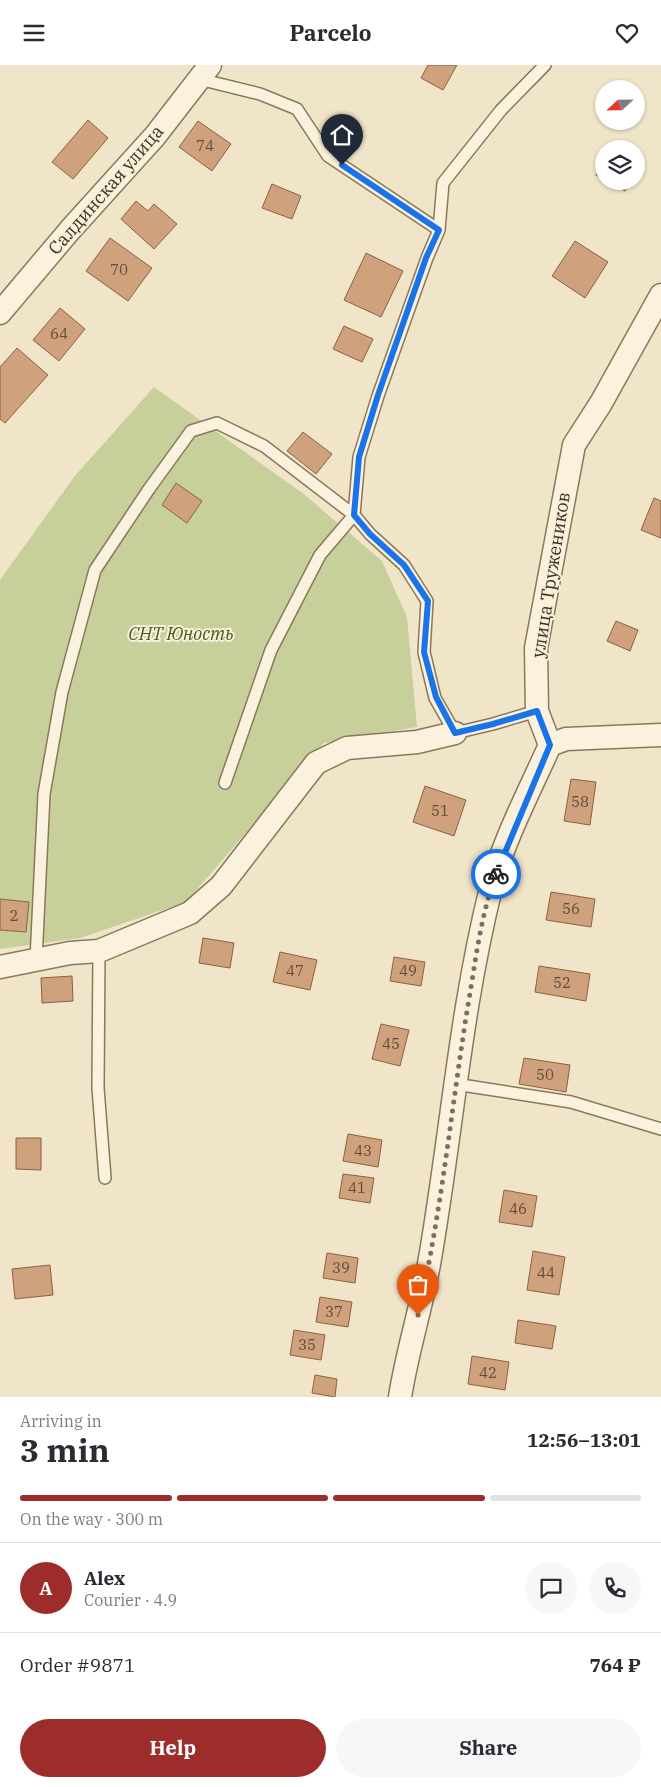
<!DOCTYPE html>
<html lang="en">
<head>
<meta charset="utf-8">
<style>
	body { margin:0; font-family:"IBM Plex Serif",serif; background:#f7f7f7; color:#2b2b33; height:100vh; display:flex; flex-direction:column; font-size:19px; white-space:nowrap }
	* { box-sizing:border-box; margin:0 }
	p { font-size:16px; color:#7c7c81 }
	.icon { flex:none; width:28px; height:28px; fill:none; stroke:currentColor; stroke-width:2; stroke-linecap:round; stroke-linejoin:round }
	.map { position:relative; height:1332px; overflow:hidden }
	.panel { display:flex; flex-direction:column; background:#fff; flex:1 }
	.panel>* { flex:none }
	.needle { width:32px; rotate:248deg }
	.controls { position:absolute; left:595px; top:15px; display:grid; gap:10px }
	.controls a { display:grid; place-items:center; width:50px; height:50px; border-radius:50%; background:#fff; box-shadow:0 1px 4px #0004; font-size:25px }
	.pin { position:absolute; display:grid; place-items:center; width:42px; height:42px; color:#fff; margin:-51px -21px; border-radius:50% 50% 50% 0; rotate:-45deg; box-shadow:0 0 5px #0007 }
	.pin .icon { rotate:45deg }
	.courier { position:absolute; display:grid; place-items:center; width:50px; height:50px; margin:-25px; border:4px solid #1a73e8; border-radius:50%; background:#fff; color:#222; box-shadow:0 1px 6px #0007 }
	.headline em { font-style:normal; font-weight:800 }
	.headline div { display:flex; flex-direction:column-reverse }
	.headline { display:flex; align-items:center; justify-content:space-between; height:85px; padding:0 20px }
	h1 { font-size:32px; font-weight:800; line-height:38px }
	.bar { display:grid; grid-template-columns:repeat(4,1fr); gap:8px 5px; align-content:center; height:60px; padding:0 20px }
	.bar i { height:6px; border-radius:4px; background:#e1e1e2 }
	.bar .current { background:#9d2d2a }
	.bar p { grid-column:span 4 }
	.line { display:flex; align-items:center; gap:12px; padding:0 20px; border-top:1px solid #e1e1e2 }
	.line div { flex:1 }
	.round { display:grid; place-items:center; flex:none; width:52px; height:52px; border-radius:26px; background:#f7f7f7 }
	.action { display:flex; gap:10px; margin-top:auto; padding:10px 20px }
	.action a { flex:1; height:58px; border-radius:30px; background:#9d2d2a; color:#fff; font-size:20px; font-weight:800; line-height:58px; text-align:center }
	.action a+a { background:#f7f7f7; color:#2b2b33 }
	header { display:flex; justify-content:space-between; align-items:center; height:65px; padding:0 20px; background:#fff; font-size:22px; font-weight:800 }
	.map>svg:first-child { display:block }
	.green { fill:#c7cf9b }
	.building { fill:#cfa17d; stroke:#8c6141 }
	.lines { fill:none; stroke-linecap:round; stroke-linejoin:round }
	.lane-casing { stroke:#8c775c; stroke-width:14 }
	.street-casing { stroke:#8c775c; stroke-width:25 }
	.lane { stroke:#faf2dc; stroke-width:11 }
	.street { stroke:#faf2dc; stroke-width:22 }
	.done { stroke:#7c6f5b; stroke-width:5; stroke-dasharray:0 9 }
	.route { stroke:#1a73e8; stroke-width:6 }
	.labels { text-anchor:middle; stroke-width:4; stroke-linejoin:round; paint-order:stroke }
	.number-label { font-size:15px; fill:#624c37 }
	.street-label { font-size:18px; fill:#3d2f20; stroke:#f7efd8 }
	.park-label { font-size:18px; font-style:italic; fill:#4b5926; stroke:#f7efd8 }
</style>
</head>
<body>
<header><svg class="icon" aria-label="menu" viewBox="0 0 24 24"><path d="M4 6h16M4 12h16M4 18h16"/></svg>Parcelo<svg class="icon" aria-label="heart" viewBox="0 0 24 24"><path d="M12 20l-8-8c-3-5 5-10 8-4 3-6 11-1 8 4z"/></svg></header>
<div class="map">
<svg width="661" height="1332" viewBox="0 0 661 1332">
	<rect width="100%" height="100%" fill="#f0e5c8"/>
	<!-- green -->
	<path class="green" d="M154,322L305,430L382,496L407,552L417,662L324,678L186,837L80,873L0,884V515L74,412Z"/>
	<!-- building -->
	<path class="building" d="M428,0H457L443,25L421,13Z
		M88,55L108,73L73,114L52,97Z
		M198,56L231,79L212,106L179,82Z
		M604,96V114L596,110Z
		M607,116H630L625,126Z
		M272,119L301,131L292,154L262,143Z
		M136,136L148,146L154,139L177,159L154,184L121,154Z
		M110,173L152,203L128,236L86,206Z
		M575,176L608,197L585,233L552,211Z
		M366,188L403,206L381,252L344,235Z
		M60,243L85,264L59,296L33,275Z
		M344,261L373,274L362,297L333,284Z
		M17,283L48,310L5,358L0,354V302Z
		M303,367L332,389L316,409L287,386Z
		M176,418L202,436L187,458L162,440Z
		M654,433L661,436V473L641,465Z
		M616,556L638,565L630,586L607,576Z
		M571,714L596,717L590,760L564,756Z
		M425,721L466,735L454,771L413,757Z
		M551,827L595,834L591,862L546,855Z
		M0,834L29,837L26,867L0,865Z
		M203,873L234,878L230,903L199,898Z
		M280,887L317,895L310,925L273,917Z
		M394,892L425,897L421,921L390,916Z
		M539,901L590,909L586,936L535,927Z
		M72,911L73,936L42,938L41,913Z
		M381,959L409,965L400,1001L372,994Z
		M524,993L570,1000L566,1027L519,1019Z
		M348,1069L382,1075L378,1102L343,1096Z
		M16,1073H41V1105L16,1104Z
		M343,1109L374,1113L370,1138L339,1133Z
		M504,1125L537,1131L532,1162L499,1157Z
		M533,1186L565,1192L559,1230L527,1225Z
		M327,1188L358,1193L355,1218L323,1213Z
		M50,1200L53,1230L15,1234L12,1204Z
		M320,1232L352,1237L348,1262L316,1257Z
		M518,1255L556,1261L552,1284L515,1278Z
		M294,1265L325,1270L321,1295L290,1290Z
		M472,1291L509,1297L505,1325L468,1319Z
		M315,1310L337,1314L335,1332L312,1328Z"/>
	<g class="lines">
		<!-- lane casing -->
		<g class="lane-casing">
			<path id="lane" d="M199,14L260,29L297,44L328,91L439,165L427,193L378,331L359,392L354,450L370,469L404,500L427,536L424,587L435,633L455,668L493,659L537,646
				M439,165L443,118L501,45L545,0
				M99,886L98,1023L105,1113
				M36,895L44,729L62,627L95,505L149,424L191,366L217,358L264,381L354,450L320,490L271,585L225,718
				M455,1019L571,1037L661,1064"/>
		</g>
		<!-- street casing -->
		<g class="street-casing">
			<path id="street" d="M0,248L70,165L155,71L210,0
				M550,680L566,674L661,670
				M0,902L70,888L99,886L190,848L221,821L316,698L347,683L417,677L455,668
				M400,1332C407,1287 421,1244 429,1199C451,1074 460,947 491,823C503,776 530,725 550,680L537,646L536,583L574,380L601,338L661,230"/>
		</g>
		<!-- lane -->
		<use href="#lane" class="lane"/>
		<!-- street -->
		<use href="#street" class="street"/>
	</g>
	<g class="lines">
		<!-- done -->
		<path class="done" d="M418,1250C441,1150 451,1047 467,946C475,901 480,852 496,809"/>
		<!-- route -->
		<path class="route" d="M342,100L439,165L426,193L378,330L359,392L354,450L370,469L404,500L428,536L424,587L436,632L455,668L493,659L537,646L550,680L496,809"/>
	</g>
	<g class="labels">
		<!-- number labels -->
		<g class="number-label">
			<text x="205" y="86">74</text>
			<text x="119" y="210">70</text>
			<text x="59" y="274">64</text>
			<text x="580" y="742">58</text>
			<text x="440" y="751">51</text>
			<text x="571" y="849">56</text>
			<text x="14" y="856">2</text>
			<text x="295" y="911">47</text>
			<text x="408" y="911">49</text>
			<text x="562" y="923">52</text>
			<text x="391" y="984">45</text>
			<text x="545" y="1015">50</text>
			<text x="363" y="1091">43</text>
			<text x="357" y="1128">41</text>
			<text x="518" y="1149">46</text>
			<text x="341" y="1208">39</text>
			<text x="546" y="1213">44</text>
			<text x="334" y="1252">37</text>
			<text x="307" y="1285">35</text>
			<text x="488" y="1313">42</text>
		</g>
		<!-- street labels -->
		<g class="street-label">
			<text transform="translate(106 125) rotate(-49)" y="6">Салдинская улица</text>
			<text transform="translate(551 510) rotate(-81)" y="6">улица Тружеников</text>
		</g>
		<!-- park labels -->
		<g class="park-label">
			<text x="181" y="575">СНТ Юность</text>
		</g>
	</g>
</svg>
<div class="controls">
<a><svg class="needle" viewBox="-14 -14 28 28"><path d="M0-13l5 13h-10z" fill="#e53935"/><path d="M0 13l5-13h-10z" fill="#7c7c81"/></svg></a>
<a><svg class="icon" aria-label="layers" viewBox="0 0 24 24"><path d="M12 4l9 5-9 5-9-5zM3 14l9 5 9-5"/></svg></a>
</div>
<div class="pin" style="left:418px;top:1250px;background:#ea580c"><svg class="icon" aria-label="bag" viewBox="0 0 24 24"><path d="M5 8h14l-1 12H6zM9 8a3 3 0 0 1 6 0"/></svg></div>
<div class="pin" style="left:342px;top:100px;background:#1f2937"><svg class="icon" aria-label="home" viewBox="0 0 24 24"><path d="M3 11l9-7 9 7M6 9v11h12V9"/></svg></div>
<div class="courier" style="left:496px;top:809px"><svg class="icon" aria-label="bike" viewBox="0 0 24 24"><circle cx="6" cy="16" r="4"/><circle cx="18" cy="16" r="4"/><path d="M6 16l4-8h5l3 8M10 8l3 8H6M13 5h3"/></svg></div>
</div>
<section class="panel">
<div class="headline"><div><h1>3 min</h1><p>Arriving in</p></div><em>12:56–13:01</em></div>
<div class="bar"><i class="current"></i><i class="current"></i><i class="current"></i><i></i><p>On the way · 300 m</p></div>
<div class="line" style="height:90px"><b class="round" style="background:#9d2d2a;color:#fff">A</b><div><b>Alex</b><p>Courier · 4.9</p></div><a class="round"><svg class="icon" aria-label="chat" viewBox="0 0 24 24"><path d="M4 5h16v11H9l-5 4z"/></svg></a><a class="round"><svg class="icon" aria-label="phone" viewBox="0 0 24 24"><path d="M5 4h4l2 5-3 2q2 4 5 5l2-3 5 2v4C11 20 4 13 5 4z"/></svg></a></div>
<div class="line" style="height:65px"><div>Order #9871</div><b>764 ₽</b></div>
<div class="action"><a>Help</a><a>Share</a></div>
</section>
</body>
</html>
